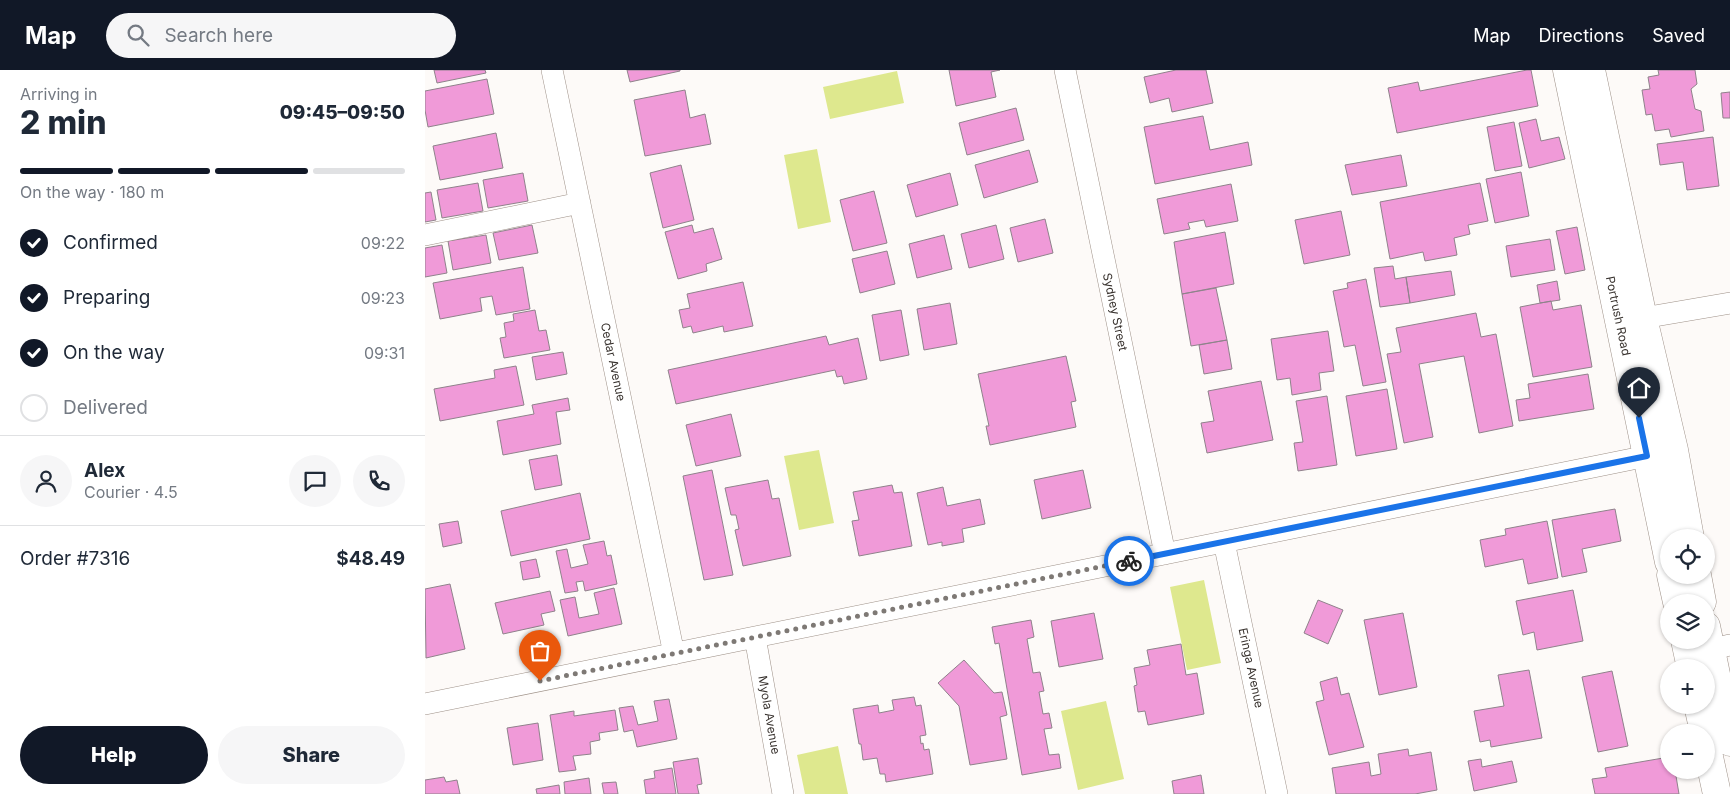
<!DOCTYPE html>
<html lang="en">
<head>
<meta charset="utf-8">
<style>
	body { margin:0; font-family:Inter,sans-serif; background:#f6f6f7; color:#1f2937; height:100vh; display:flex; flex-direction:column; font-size:19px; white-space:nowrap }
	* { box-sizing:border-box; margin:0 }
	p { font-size:16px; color:#747a83 }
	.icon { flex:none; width:28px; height:28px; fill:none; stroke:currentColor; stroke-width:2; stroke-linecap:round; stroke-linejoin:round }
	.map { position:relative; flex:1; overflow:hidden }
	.side { display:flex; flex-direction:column; background:#fff; width:425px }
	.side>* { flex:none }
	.tools { position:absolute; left:1235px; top:459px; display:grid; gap:10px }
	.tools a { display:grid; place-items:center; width:55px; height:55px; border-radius:50%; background:#fff; box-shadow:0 1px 4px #0004; font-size:25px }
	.pin { position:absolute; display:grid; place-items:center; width:42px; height:42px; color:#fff; margin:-51px -21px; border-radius:50% 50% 50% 0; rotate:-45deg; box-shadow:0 0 5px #0007 }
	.pin .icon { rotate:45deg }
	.courier { position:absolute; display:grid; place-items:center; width:50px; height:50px; margin:-25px; border:4px solid #1a73e8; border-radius:50%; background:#fff; color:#222; box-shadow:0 1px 6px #0007 }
	.headline em { font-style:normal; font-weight:800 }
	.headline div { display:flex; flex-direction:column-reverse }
	.headline { display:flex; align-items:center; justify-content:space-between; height:85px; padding:0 20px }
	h1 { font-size:32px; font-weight:800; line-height:38px }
	.bar { display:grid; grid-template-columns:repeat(4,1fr); gap:8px 5px; align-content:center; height:60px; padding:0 20px }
	.bar i { height:6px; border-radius:4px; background:#e0e1e3 }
	.bar .selected { background:#111827 }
	.bar p { grid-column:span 4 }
	.line { display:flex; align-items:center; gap:12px; padding:0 20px; border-top:1px solid #e0e1e3 }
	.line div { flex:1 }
	.round { display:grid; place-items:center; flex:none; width:52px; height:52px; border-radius:26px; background:#f6f6f7 }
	ol { padding:0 20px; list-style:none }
	li { display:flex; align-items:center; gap:15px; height:55px }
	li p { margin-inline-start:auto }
	li .icon { padding:5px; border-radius:50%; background:#111827; color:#fff; stroke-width:4 }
	li:last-child { color:#747a83 }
	li i { width:28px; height:28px; border:2px solid #e0e1e3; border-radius:50% }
	.button { display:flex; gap:10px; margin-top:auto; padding:10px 20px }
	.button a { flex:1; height:58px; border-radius:30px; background:#111827; color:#fff; font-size:20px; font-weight:800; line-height:58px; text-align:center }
	.button a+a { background:#f6f6f7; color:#1f2937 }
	header { display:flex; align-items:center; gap:30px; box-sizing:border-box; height:70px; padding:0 25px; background:#111827; color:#fff }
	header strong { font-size:24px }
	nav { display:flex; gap:28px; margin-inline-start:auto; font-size:18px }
	.search { width:350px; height:45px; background:#f6f6f7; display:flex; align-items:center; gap:12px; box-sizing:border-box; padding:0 18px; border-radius:28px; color:#747a83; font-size:19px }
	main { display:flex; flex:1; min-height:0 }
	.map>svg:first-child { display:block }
	.green { fill:#dee88e }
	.building { fill:#f09ad8; stroke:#8f828b }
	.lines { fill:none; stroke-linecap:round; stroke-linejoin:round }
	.minor-casing { stroke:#9e9188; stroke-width:22 }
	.highway-casing { stroke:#9e9188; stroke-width:29 }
	.minor { stroke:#fff; stroke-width:21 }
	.highway { stroke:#fff; stroke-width:28 }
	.done { stroke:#7e7975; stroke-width:5; stroke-dasharray:0 9 }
	.route { stroke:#1a73e8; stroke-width:6 }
	.labels { text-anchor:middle; stroke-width:4; stroke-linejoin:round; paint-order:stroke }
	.street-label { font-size:12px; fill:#39332f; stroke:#fff }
</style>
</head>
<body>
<header>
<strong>Map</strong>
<div class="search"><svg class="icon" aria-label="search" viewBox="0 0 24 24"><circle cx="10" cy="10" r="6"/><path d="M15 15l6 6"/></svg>Search here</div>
<nav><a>Map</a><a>Directions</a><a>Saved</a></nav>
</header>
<main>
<section class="side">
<div class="headline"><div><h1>2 min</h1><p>Arriving in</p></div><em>09:45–09:50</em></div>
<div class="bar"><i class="selected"></i><i class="selected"></i><i class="selected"></i><i></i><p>On the way · 180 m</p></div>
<ol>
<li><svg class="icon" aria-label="check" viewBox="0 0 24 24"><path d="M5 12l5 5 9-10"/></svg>Confirmed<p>09:22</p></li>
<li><svg class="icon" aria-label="check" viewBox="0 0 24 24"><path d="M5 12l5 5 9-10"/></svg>Preparing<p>09:23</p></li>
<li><svg class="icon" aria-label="check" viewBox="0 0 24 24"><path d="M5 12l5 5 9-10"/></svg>On the way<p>09:31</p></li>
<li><i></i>Delivered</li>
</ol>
<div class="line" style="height:90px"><a class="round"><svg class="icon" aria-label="person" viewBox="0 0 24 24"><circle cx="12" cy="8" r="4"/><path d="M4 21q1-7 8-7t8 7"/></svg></a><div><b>Alex</b><p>Courier · 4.5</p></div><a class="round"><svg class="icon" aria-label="chat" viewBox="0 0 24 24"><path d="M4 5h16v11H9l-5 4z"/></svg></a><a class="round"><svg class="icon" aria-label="phone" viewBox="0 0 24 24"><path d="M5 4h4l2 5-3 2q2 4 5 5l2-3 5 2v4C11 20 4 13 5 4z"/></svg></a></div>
<div class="line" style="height:65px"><div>Order #7316</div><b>$48.49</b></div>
<div class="button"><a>Help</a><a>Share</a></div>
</section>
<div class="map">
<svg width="1305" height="724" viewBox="0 0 1305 724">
	<rect width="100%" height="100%" fill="#fdfaf8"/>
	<!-- green -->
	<path class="green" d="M472,1L479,33L405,49L398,17Z
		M392,79L406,152L373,159L359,85Z
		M394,380L409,453L374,460L359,386Z
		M779,510L796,593L762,600L745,517Z
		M681,631L699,709L653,720L636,641Z
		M413,676L423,724H380L372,685Z"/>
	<!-- building -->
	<path class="building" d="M9,0H60L61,3L12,13Z
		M202,0H255V1L205,12Z
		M524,0H575L566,2L571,27L531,36Z
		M751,0H781L788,33L747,42L744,28L725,33L719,7Z
		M1102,0H1106L1113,36L972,63L963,18L993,12L995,21Z
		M1233,0H1270L1272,14L1266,19L1270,39L1276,41L1279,61L1246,67L1244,59L1230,61L1227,44L1221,45L1217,20L1225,19L1223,7L1234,5Z
		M62,9L69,44L3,57L0,40V21Z
		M260,20L265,48L280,44L286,74L220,86L209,30Z
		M1305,22V48H1298L1296,23Z
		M591,38L599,70L542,85L534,53Z
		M778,46L785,80L823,72L827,95L730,114L719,57Z
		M1111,49L1116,71L1134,67L1140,89L1104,98L1094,53Z
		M1089,52L1097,96L1070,101L1062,57Z
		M71,63L78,98L15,110L8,76Z
		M1288,67L1294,116L1262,120L1258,92L1235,95L1232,74Z
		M604,80L613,112L559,128L550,95Z
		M976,85L982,116L927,125L920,95Z
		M256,95L269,150L238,158L225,103Z
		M1096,102L1104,146L1070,153L1061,109Z
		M98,103L103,131L63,138L58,110Z
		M525,103L533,135L491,147L482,115Z
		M53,113L58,141L17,148L12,120Z
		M1055,113L1063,151L1043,155L1045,164L1029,168L1032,185L1000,191L998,182L965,189L955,132Z
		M806,114L813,151L781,157L779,150L763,153L765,159L739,164L732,129Z
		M449,121L462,173L428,181L415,130Z
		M6,122L11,150L0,152V123Z
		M916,141L925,185L879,194L870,150Z
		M620,149L628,183L593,192L585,158Z
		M107,155L113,183L74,190L68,163Z
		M267,155L269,163L288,158L297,189L281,194L282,201L253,209L240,162Z
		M571,155L579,189L544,198L536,164Z
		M1152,157L1160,200L1140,204L1131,161Z
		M800,162L809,214L757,224L749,172Z
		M61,165L66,193L28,200L23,171Z
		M519,165L527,199L492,208L484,174Z
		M1125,169L1130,200L1086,207L1081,176Z
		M17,175L22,203L0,207V178Z
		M462,181L470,214L435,223L427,189Z
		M968,196L970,209L981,207L985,233L955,237L949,198Z
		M98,197L105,239L71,245L67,226L55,228L57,241L15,249L8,213Z
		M1026,201L1030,225L985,233L981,207Z
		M941,209L961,312L938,316L930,275L919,277L908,221L923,218L922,213Z
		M1132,211L1135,230L1115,233L1112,215Z
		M318,212L328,256L299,262L298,256L268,263L266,256L258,258L254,240L265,238L262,224Z
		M791,218L802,270L766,276L757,224Z
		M1126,231L1128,240L1156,235L1167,297L1108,307L1095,237Z
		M525,233L532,274L499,280L492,239Z
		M110,240L114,261L121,260L125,280L79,288L75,268L81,267L79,253L89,251L88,244Z
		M476,240L484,285L455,291L447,245Z
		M1051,243L1056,267L1071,264L1088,356L1054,363L1039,286L994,294L1008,367L979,373L962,284L976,282L971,258Z
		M903,261L909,301L894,303L896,320L867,325L865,308L852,310L846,269Z
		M401,266L404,275L433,268L442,309L419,314L417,306L412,307L410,300L251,334L243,300Z
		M802,270L807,299L779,304L774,275Z
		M138,282L142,304L111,310L107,287Z
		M641,286L651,331L646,332L651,357L565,375L561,356H564L553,304Z
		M91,296L99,335L15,351L9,319L70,308L69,300Z
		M1163,304L1169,339L1094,351L1091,330L1105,328L1103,314Z
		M836,311L848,370L782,383L776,353L789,351L783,321Z
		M962,319L972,379L931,386L921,326Z
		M902,326L912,395L873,401L869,373L878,372L871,331Z
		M143,328L145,340L131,342L136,374L78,385L72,351L109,344L107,335Z
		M306,344L316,386L271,396L261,355Z
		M132,385L137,415L110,420L104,390Z
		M287,400L308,505L279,510L258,406Z
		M658,400L666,438L617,449L609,410Z
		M343,410L347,429L354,428L366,486L318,496L310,460L314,459L311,445H306L300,418Z
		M467,415L469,423L477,422L487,476L434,486L427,451L434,450L428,422Z
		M518,417L522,436L555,429L560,454L537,459L539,472L517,476V472L503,475L492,423Z
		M155,423L165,469L86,486L76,441Z
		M1190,439L1196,471L1157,479L1162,502L1137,507L1127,450Z
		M33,451L37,473L18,477L14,454Z
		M1122,451L1133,508L1103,514L1098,489L1060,497L1055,470L1081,465L1080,459Z
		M179,471L182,486L186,485L192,514L160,521L158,511L151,512L153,521L140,523L131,481L142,479L146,498L163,494L158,475Z
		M111,489L115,507L98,510L95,492Z
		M25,514L40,579L1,588L0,519Z
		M189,518L197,554L143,566L135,530L150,527L154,548L174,544L169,523Z
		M1148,520L1158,571L1112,580L1109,562L1098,565L1091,531Z
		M125,521L130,541L116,544L119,555L78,564L70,533Z
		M893,530L918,540L903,574L879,563Z
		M669,543L678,589L634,597L626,551Z
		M978,543L992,617L954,625L939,550Z
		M606,550L609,567L602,569L608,603L615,602L619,621L614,622L618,644L624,643L627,658L619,659L624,685L634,684L636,698L597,705L574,573L570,574L567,557Z
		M756,574L761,605L772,603L779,644L723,655L720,641L713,642L709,616L712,615L709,598L725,595L722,580Z
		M539,590L569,623L577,622L582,645L575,647L582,689L545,695L534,636L513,613Z
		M1104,600L1117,668L1066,677L1065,670L1055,672L1049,641L1079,636L1073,605Z
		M1187,601L1203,676L1173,682L1157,607Z
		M912,607L916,625L924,623L939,677L904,685L891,632L899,630L895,612Z
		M489,627L491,636L496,635L501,665L495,666L496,674L498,673L499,680L504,679L508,704L461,712L460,704H455L452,688L438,690L436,674H434L428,639L453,635L454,643L469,640L467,630Z
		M244,629L252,669L212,677L208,660L199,662L194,638L208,636L213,655L233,651L229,631Z
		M190,640L193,660L174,663L175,670L165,672L166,684L148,686L151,700L134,702L125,645L149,641V646Z
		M113,653L118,690L88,695L82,658Z
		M983,679L984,686L1006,682L1012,720L990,724H911L907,698L944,692L946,706L956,704L953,684Z
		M1244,687V700H1250L1254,724H1170L1167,709L1182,707L1180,698Z
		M273,688L277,714L272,715L274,724H253L248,692Z
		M1056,689L1057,697L1087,691L1092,712L1049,721L1043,691Z
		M247,698L251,724H221L219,710L230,708L229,701Z
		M776,705L779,724H749L747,711Z
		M19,707L21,712L32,710L35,724H0V710Z
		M164,708L166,724H140L139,712Z
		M191,712L193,724H179L177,713Z
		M134,715L135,724H112L111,719Z"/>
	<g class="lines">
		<!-- minor casing -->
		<g class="minor-casing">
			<path id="minor" d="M127,0L249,584
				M640,0L740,484
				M0,165L155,133
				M1218,248L1305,233
				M799,472L852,724
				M330,567L358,724
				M1271,583L1305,575
				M0,634L1237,383"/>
		</g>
		<!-- highway casing -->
		<g class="highway-casing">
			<path id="highway" d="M1142,0L1244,492
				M1166,0L1218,248L1249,380L1265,468
				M1246,505L1252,532
				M1272,505L1277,532
				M1281,556L1305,672
				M1260,570L1266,598
				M1273,635L1279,662
				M1281,673L1292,724"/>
		</g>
		<!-- minor -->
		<use href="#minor" class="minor"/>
		<!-- highway -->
		<use href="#highway" class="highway"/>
	</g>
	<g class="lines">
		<!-- done -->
		<path class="done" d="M115,611L704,491"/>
		<!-- route -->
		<path class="route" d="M704,491L1222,386L1214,348"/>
	</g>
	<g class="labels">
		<!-- street labels -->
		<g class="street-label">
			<text transform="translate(690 242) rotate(78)" y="4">Sydney Street</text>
			<text transform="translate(1193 246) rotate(78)" y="4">Portrush Road</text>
			<text transform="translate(188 292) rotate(78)" y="4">Cedar Avenue</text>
			<text transform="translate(826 598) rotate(78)" y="4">Eringa Avenue</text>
			<text transform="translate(344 645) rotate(80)" y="4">Myola Avenue</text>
		</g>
	</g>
</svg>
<div class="tools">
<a><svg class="icon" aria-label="locate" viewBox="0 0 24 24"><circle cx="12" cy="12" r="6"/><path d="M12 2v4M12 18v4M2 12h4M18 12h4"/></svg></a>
<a><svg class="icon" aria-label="layers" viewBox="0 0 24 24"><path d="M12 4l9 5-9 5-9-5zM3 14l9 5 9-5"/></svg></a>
<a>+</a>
<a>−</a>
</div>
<div class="pin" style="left:115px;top:611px;background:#ea580c"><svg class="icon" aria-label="bag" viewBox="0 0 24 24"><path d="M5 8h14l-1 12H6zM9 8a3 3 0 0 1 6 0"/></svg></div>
<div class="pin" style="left:1214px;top:348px;background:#1f2937"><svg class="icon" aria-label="home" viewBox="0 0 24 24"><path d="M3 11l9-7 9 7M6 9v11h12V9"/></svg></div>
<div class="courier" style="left:704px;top:491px"><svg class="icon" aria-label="bike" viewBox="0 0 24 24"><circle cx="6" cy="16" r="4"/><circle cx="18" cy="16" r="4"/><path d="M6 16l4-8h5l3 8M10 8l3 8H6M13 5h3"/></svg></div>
</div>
</main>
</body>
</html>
